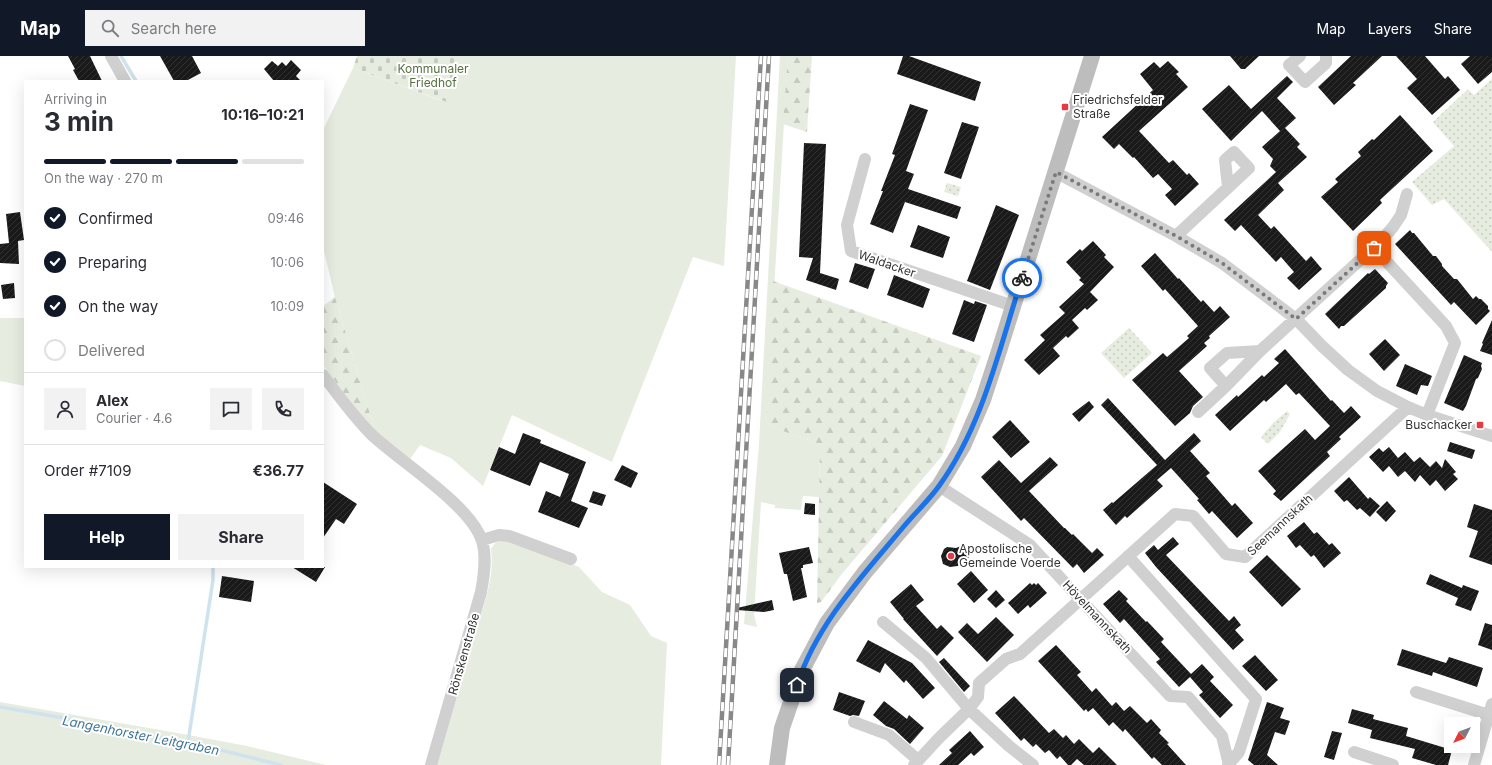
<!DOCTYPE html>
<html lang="en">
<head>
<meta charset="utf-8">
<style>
	body { margin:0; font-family:Inter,sans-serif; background:#f2f2f3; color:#2b2b33; height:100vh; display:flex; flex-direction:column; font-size:15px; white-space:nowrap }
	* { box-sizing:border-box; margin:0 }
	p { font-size:13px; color:#7c7c81 }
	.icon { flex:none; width:22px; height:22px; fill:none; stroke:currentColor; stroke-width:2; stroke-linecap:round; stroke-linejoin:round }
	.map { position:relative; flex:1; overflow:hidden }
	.drawer { position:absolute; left:24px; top:24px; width:300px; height:488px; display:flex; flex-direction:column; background:#fff; border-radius:0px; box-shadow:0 4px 16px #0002 }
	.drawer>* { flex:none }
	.needle { width:26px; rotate:228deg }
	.fabs { position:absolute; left:1444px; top:661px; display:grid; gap:8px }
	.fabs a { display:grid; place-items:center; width:36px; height:36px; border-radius:0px; background:#fff; box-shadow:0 4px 16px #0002; font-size:20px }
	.pin { position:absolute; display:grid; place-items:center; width:34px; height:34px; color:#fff; margin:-17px; border-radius:8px; box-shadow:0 2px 6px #0006 }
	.courier { position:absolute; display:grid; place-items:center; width:40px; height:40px; margin:-20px; border:3px solid #1a73e8; border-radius:50%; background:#fff; color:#222; box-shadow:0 1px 5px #0007 }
	.summary em { font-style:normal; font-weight:700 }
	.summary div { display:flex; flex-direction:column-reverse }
	.summary { display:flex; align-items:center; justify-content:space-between; height:68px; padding:0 20px }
	h1 { font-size:26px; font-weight:700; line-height:30px }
	.bar { display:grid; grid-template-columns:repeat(4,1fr); gap:6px 4px; align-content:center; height:48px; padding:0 20px }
	.bar i { height:5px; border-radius:3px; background:#e1e1e2 }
	.bar .active { background:#111827 }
	.bar p { grid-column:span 4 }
	.line { display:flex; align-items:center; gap:10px; padding:0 20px; border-top:1px solid #e1e1e2 }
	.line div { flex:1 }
	.round { display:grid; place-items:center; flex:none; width:42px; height:42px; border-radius:0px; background:#f2f2f3 }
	ol { padding:0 20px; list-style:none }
	li { display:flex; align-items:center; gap:12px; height:44px }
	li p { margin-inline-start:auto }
	li .icon { padding:4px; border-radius:50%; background:#111827; color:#fff; stroke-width:4 }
	li:last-child { color:#7c7c81 }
	li i { width:22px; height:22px; border:2px solid #e1e1e2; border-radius:50% }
	.action { display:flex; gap:8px; margin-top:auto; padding:8px 20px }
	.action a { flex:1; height:46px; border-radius:0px; background:#111827; color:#fff; font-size:16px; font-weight:700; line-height:46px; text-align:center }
	.action a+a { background:#f2f2f3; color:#2b2b33 }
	header { display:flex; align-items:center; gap:24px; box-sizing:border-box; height:56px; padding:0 20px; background:#111827; color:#fff }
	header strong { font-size:19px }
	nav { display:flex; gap:22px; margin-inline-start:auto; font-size:14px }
	.search { width:280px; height:36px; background:#f2f2f3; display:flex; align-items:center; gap:10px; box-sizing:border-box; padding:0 14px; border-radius:0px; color:#7c7c81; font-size:15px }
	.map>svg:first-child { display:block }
	.green { fill:#e6ecdf }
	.forest { fill:url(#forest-firs) }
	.cemetery { fill:url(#cemetery-stones) }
	.park { fill:url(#park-dots) }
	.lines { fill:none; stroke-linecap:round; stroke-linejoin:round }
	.stream { stroke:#cfe2ee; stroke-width:3.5 }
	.building { fill:url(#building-hatch) }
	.minor { stroke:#d0d0d0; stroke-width:12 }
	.secondary { stroke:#bdbdbd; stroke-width:16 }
	.rail-casing { stroke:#888; stroke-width:4.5 }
	.rail { stroke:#fff; stroke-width:3; stroke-dasharray:9; stroke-linecap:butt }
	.done { stroke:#7a7a7a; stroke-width:4; stroke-dasharray:0 7.2 }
	.route { stroke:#1a73e8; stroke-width:5 }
	.poi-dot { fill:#e63946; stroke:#fff; stroke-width:1.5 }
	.labels { text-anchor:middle; stroke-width:4; stroke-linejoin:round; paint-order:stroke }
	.park-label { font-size:12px; fill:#56703f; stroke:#fff }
	.poi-label { font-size:12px; fill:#333; stroke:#fff; text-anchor:start }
	.street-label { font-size:12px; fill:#333; stroke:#fff }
	.water-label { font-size:13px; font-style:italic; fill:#3f7597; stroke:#fff }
</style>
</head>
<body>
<header>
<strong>Map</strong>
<div class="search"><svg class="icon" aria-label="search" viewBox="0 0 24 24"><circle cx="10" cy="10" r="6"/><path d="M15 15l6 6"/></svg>Search here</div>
<nav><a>Map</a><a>Layers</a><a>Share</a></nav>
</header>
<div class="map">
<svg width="1492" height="709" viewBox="0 0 1492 709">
	<defs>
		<pattern id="forest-firs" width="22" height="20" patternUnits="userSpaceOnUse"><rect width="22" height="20" fill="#e6ecdf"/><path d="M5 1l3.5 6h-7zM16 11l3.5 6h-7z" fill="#c6cbc0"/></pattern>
		<pattern id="cemetery-stones" width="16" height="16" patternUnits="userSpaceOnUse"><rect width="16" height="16" fill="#e6ecdf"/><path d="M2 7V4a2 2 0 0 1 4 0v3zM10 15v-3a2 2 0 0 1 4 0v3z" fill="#c6cbc0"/></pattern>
		<pattern id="park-dots" width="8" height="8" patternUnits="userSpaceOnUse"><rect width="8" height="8" fill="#e6ecdf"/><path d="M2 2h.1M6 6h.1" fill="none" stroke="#c6cbc0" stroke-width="1.8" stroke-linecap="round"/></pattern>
		<pattern id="building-hatch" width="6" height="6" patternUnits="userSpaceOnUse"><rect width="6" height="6" fill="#1a1a1a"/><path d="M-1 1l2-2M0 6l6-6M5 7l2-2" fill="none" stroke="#333"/></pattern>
	</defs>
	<rect width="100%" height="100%" fill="#fff"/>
	<!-- green -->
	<path class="green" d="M463,0H736L724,210L693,201L612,406L512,359L483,430L451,402L420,389L410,403L375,375L335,241L323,191V74L353,12L445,46Z
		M780,0H788L766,367L777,373L820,388L819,441L803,440L801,454L775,452V449L761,446L754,559L757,571L744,568L759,388Z
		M0,262H25V330L0,325Z
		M502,484L509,485L579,511L602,536L630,549L651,580L667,587L661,709H437L487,538C491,522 493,509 491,493L495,487Z
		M0,646L183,678L247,690L326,709H0Z"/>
	<!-- forest -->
	<path class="forest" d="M788,0H812L807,76L783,68Z
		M773,225L981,300L942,400L841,519L821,546L817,547L820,388L777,373L766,367Z
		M335,241L375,375L352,348L323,309V250Z"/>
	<!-- cemetery -->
	<path class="cemetery" d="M357,0H463L446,46L353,12Z"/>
	<!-- park -->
	<path class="park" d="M1492,23V196L1444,143L1432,149L1412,126L1454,90L1433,66L1468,33L1474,39Z
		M947,127L961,131L958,140L944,136Z
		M1129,272L1152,297L1124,322L1101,297Z
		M1287,355L1290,358L1280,376L1268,388L1261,381L1274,366Z"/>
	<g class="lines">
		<!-- stream -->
		<path class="stream" d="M121,0L136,25
			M0,651L64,662L131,678L188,686L281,709
			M188,686L213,524V511"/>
	</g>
	<!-- building -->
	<path class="building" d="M68,0H90L102,25H79L73,14L75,13Z
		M160,0H192L201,17L186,25H174Z
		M903,0H909L981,26L975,45L897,18Z
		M1230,0H1259L1245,13H1241Z
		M1351,0H1382L1353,27L1356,29L1334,49L1318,31Z
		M1396,0H1425L1445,23L1448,20L1460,34L1432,59L1407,32L1417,23Z
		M1470,0H1492V16L1478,28L1461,8Z
		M291,4L301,14L296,20L301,25H274L264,13L272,5L278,10L282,6L286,10Z
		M1168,5L1179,16L1176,18L1188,31L1139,75L1169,107L1173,104L1187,119L1189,117L1199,128L1175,150L1165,139L1172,133L1158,118L1153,122L1134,101L1133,102L1119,88L1114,93L1102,81L1153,34L1140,18L1154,6L1160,12Z
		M1287,20L1293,26L1277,42L1296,62L1285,72L1300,88L1297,91L1307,101L1278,127L1284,134L1258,159L1271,173L1274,170L1306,205L1311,200L1322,213L1299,234L1287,222L1294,216L1281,201L1276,206L1241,169L1235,175L1224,164L1276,116L1270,110L1273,103L1262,91L1280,75L1262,55L1231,85L1202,53L1229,29L1251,53Z
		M910,48L928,54L906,115L914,118L908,133L961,151L957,163L905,146L893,177L870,168L883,135H881L895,99L892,98Z
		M1400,59L1433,95L1380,144L1382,147L1353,175L1321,141L1338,126L1335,123L1361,100L1358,96L1372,83L1374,84Z
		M962,66L979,71L961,123L944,117Z
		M804,87L826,88L820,217L839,223L836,234L806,224L813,202L799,201Z
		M996,149L1019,159L990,234L967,225Z
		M20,156L24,184L18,185L19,208L0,207V188L9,187L6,158Z
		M918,169L950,181L943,202L910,191Z
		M1410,174L1412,177H1414L1433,200H1436L1442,208V210L1454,223H1457L1473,243L1476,240L1479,243H1481L1488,250V253L1490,255L1476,269L1454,246L1451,249L1395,188Z
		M1093,185L1106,199L1104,201L1114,211L1090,236L1098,244L1087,254L1085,252L1072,264L1079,272L1068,282L1066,280L1053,292L1060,300L1039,319L1024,304L1045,284L1040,279L1065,257L1059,251L1084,228L1079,224L1081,222L1066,206L1080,193L1082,195Z
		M1155,197L1178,223L1179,222L1201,246L1203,244L1214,256L1220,250L1230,261L1209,280L1210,282L1204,287L1207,290L1179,315L1203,341L1193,350L1190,357L1175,370L1132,324L1163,297L1167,301L1189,282L1187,280L1198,270L1165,233L1163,235L1141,210Z
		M855,207L875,213L868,233L849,226Z
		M1375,213L1388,227L1386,230V232L1344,270H1341L1339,273L1325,258L1368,217L1369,218Z
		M894,219L930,233L923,252L887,239Z
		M14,227L15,242L3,243L1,229Z
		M964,244L974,248L975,245L987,249L974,286L952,278Z
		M1492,264V299L1480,295L1483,288L1482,287Z
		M1385,283L1400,299L1384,315L1369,298Z
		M1285,293L1331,345L1332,344L1344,357L1351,350L1361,361L1339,381L1341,383L1327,396L1330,400L1281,445L1273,438L1276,435L1258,415L1305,373L1315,384L1330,370L1299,337L1296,339L1286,328L1266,346L1264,344L1230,375L1215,359L1237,339L1238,341L1262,319L1264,321L1279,307L1274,303Z
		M1464,299L1482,307L1481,310L1482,313L1478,322L1476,323L1466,350L1463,355L1444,347Z
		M1405,308L1432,320L1428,330L1421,329L1417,339L1396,330Z
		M1108,342L1165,404L1194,377L1201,385L1190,395L1210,417L1206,420L1232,450L1235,447L1253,467L1237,482L1212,455L1209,458L1197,444L1199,443L1171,412L1157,424L1163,430L1127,462L1125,460L1116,469L1103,454L1112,446L1113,447L1157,409L1101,349Z
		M1089,345L1094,351L1079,366L1072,358Z
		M1010,364L1030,386L1011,402L992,381Z
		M523,377L541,384L540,387L586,406L571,445L588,452L579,472L538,456L546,435L560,441L569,418L540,406L530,430L490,414L499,391L515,398Z
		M1450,386L1475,394L1472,403L1447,395Z
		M1389,391L1398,402L1405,396L1414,406L1420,401L1430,411L1436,405L1442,412L1445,403L1456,416L1453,418L1458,423L1445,435L1436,424L1430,430L1420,419L1415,426L1405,415L1398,421L1389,410L1383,416L1369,401L1379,392L1383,396Z
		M1050,401L1058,409L1029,435L1064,472H1065L1072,479L1073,478L1092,497L1097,492L1104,499L1084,517L1077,508L1073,512L1024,462L1021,465L981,421L999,404L1021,427Z
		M622,409L638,417L631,432L614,424Z
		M1349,421L1368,443L1370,441L1380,450L1370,461L1360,452L1357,454L1347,444L1344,446L1334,435Z
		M323,426L357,448L344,468L336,463L323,482Z
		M593,435L606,439L602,450L589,446Z
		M1387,445L1396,455L1386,466L1376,456Z
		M805,447L815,448V459L804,458Z
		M1474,448L1492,454V509L1469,501L1478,475L1467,471Z
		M1304,466L1314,478L1317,476L1329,489L1332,487L1341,497L1324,512L1314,499L1311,501L1300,489L1296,492L1287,480Z
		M1173,481L1179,488L1166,499L1229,565L1234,560L1241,569L1235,574L1244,584L1233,594L1156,511L1145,497L1154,489L1158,494Z
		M964,489L969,502L960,504L965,509L950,511L943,508L941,500L944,493L947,491L956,492Z
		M809,491L813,507L803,509V512H801L807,541L793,545L787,518H784L779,497Z
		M1267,499L1301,533L1282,551L1249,516Z
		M292,511H325L316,526Z
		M971,515L988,534L974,547L957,528Z
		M1430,518L1462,532L1463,529L1479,535L1471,555L1455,549L1458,542L1426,528Z
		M222,520L254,525L251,546L219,541Z
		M1030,527L1032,529L1034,527L1036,529L1038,527L1047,537L1030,552L1028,549L1018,558L1008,547Z
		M911,528L924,544L916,550L937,573L941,569L954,582L937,600L903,563H904L890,546Z
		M996,534L1005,544L996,552L987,543Z
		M1119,534L1128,543L1126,545L1146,566L1147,565L1164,583L1161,586L1191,618L1202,608L1214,621L1210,625L1233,649L1220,662L1199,639L1203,636L1190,621L1179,631L1156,606L1160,603L1124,563L1120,567L1103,548Z
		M772,544L774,554L764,556L737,554V552Z
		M996,561L1014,579L987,606L958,576L967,567L978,578Z
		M1485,567L1492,569V594L1478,589Z
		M868,584L912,607L935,632L923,643L906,624L904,627L885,607L880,617L856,605Z
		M1056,589L1081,616L1077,619L1092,636L1096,632L1112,650L1116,646L1124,655L1130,650L1147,667L1151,663L1161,674L1159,677L1169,687L1167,688L1186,709H1162L1154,701L1152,703L1125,673L1123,676L1113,666L1109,670L1093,652L1088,656L1086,653L1084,655L1038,605Z
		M1402,593L1446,607L1449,601L1483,612L1477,631L1433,616L1432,620L1397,609Z
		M1255,599L1278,624L1266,635L1242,610Z
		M944,602L970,630L964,636L939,606Z
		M839,636L865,645L859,660L853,659L850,660L833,654Z
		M1014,640L1049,677L1054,673L1063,682L1066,679L1074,688L1079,683L1093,697L1099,691L1117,709H1084L1077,703L1071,709H1068L1060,700L1057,703L1049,694L1045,697L1036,688L1033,691L1024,682L1021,685L995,657Z
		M884,645L907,663L909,659L924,672L910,688L894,673L886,670L873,659Z
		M1267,646L1284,652L1280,662L1290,665L1285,679L1275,676L1267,699L1278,709H1254L1248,704Z
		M1352,653L1374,659L1373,663L1408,672L1406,680L1452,694L1448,709H1436L1412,702L1415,693L1370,682L1372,674L1348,667Z
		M970,675L984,691L974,700L971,697L958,709H939L952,697L949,694Z
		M1332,675L1342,677L1334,704L1324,701Z"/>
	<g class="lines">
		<!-- minor -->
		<path class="minor" d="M111,0L125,25
			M1300,0L1289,9L1305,26L1326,7V0
			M865,103L847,169L851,195L1013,250
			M1055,116L1176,180L1222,207L1296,263L1322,290L1348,314L1377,335L1408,351L1427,359L1492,380
			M1176,180L1249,112L1234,96L1225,104L1228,131
			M1374,192L1446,270L1455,287L1427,359
			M323,319C338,339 353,360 371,378C399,405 471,449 482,485C487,501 484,520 481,536L431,709
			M1226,330L1210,312L1227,297L1260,295
			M1198,356L1226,330L1260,295L1382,184L1393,171L1401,159L1407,138
			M939,430L1030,489L1170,640L1188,641L1222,680L1229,709
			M482,484L499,479L509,480L571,503
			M1128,500L1256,643L1239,696L1228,709
			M883,566L926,602L969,653L1009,690L1033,709
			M1416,636L1489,659
			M854,666L889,679L918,704
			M1354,696L1393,709
			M914,709L939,682L969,653L978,641L979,627L1006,603L1020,598L1175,458L1193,460L1226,498L1245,501L1408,351
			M1474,709L1492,648"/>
		<!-- secondary -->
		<path class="secondary" d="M777,709L782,672L802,614L827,567L865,516L939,430L963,390L983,344L999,295L1092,0"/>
		<!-- rail casing -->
		<g class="rail-casing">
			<path id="rail" d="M719,709L761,0
				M728,709L769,0"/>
		</g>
		<!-- rail -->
		<use href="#rail" class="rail"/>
	</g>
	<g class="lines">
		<!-- done -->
		<path class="done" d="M1022,222L1056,116L1176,180L1222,207L1296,263L1374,192"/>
		<!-- route -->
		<path class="route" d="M797,629C817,567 864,518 905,469C916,456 929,444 939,430C983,369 999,293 1022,222"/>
	</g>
	<!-- markers -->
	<g class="poi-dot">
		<rect x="1061" y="47" width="8" height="8" rx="2"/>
		<rect x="1476" y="365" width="8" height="8" rx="2"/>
		<circle cx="951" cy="500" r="4"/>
	</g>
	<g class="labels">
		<!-- park labels -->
		<g class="park-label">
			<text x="433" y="17">Kommunaler<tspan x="433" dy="14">Friedhof</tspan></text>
		</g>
		<!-- poi labels -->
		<g class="poi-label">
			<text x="1073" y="48">Friedrichsfelder<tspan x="1073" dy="14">Straße</tspan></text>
			<text x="1472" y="373" text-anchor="end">Buschacker</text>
			<text x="959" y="497">Apostolische<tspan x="959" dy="14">Gemeinde Voerde</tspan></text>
		</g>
		<!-- street labels -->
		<g class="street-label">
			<text transform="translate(887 208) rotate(19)" y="4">Waldacker</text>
			<text transform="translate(1280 469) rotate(-43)" y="4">Seemannskath</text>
			<text transform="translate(1097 561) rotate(47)" y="4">Hövelmannskath</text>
			<text transform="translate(464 598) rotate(-74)" y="4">Rönskenstraße</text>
		</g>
		<!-- water labels -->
		<g class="water-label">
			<text transform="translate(141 679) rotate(11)" y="5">Langenhorster Leitgraben</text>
		</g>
	</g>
</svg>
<div class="fabs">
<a><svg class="needle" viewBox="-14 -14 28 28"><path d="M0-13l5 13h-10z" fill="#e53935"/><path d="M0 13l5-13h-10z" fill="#7c7c81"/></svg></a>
</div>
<div class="pin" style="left:1374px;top:192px;background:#ea580c"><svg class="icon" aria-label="bag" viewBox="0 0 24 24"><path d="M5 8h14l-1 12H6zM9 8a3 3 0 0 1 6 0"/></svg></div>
<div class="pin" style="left:797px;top:629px;background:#1f2937"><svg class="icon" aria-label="home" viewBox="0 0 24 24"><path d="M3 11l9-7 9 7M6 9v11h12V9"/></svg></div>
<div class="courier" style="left:1022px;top:222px"><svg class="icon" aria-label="bike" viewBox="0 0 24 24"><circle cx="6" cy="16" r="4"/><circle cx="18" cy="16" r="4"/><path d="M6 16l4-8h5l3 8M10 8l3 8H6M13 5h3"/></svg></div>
<section class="drawer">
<div class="summary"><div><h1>3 min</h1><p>Arriving in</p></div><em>10:16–10:21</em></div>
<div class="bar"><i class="active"></i><i class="active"></i><i class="active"></i><i></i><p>On the way · 270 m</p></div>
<ol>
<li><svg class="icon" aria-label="check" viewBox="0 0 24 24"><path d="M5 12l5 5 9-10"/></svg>Confirmed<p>09:46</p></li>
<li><svg class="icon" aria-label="check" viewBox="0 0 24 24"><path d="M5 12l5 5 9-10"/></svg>Preparing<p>10:06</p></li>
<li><svg class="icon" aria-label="check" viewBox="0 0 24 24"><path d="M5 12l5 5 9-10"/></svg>On the way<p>10:09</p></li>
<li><i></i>Delivered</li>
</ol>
<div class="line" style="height:72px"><a class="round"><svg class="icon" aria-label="person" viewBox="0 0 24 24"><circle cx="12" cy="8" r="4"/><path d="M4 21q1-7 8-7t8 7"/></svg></a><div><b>Alex</b><p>Courier · 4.6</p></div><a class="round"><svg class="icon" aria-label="chat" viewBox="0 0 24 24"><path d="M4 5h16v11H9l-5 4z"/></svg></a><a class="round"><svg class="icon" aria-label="phone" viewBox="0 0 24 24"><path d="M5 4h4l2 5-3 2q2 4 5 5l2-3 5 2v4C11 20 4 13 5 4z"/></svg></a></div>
<div class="line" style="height:52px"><div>Order #7109</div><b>€36.77</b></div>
<div class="action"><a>Help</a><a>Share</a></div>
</section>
</div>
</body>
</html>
